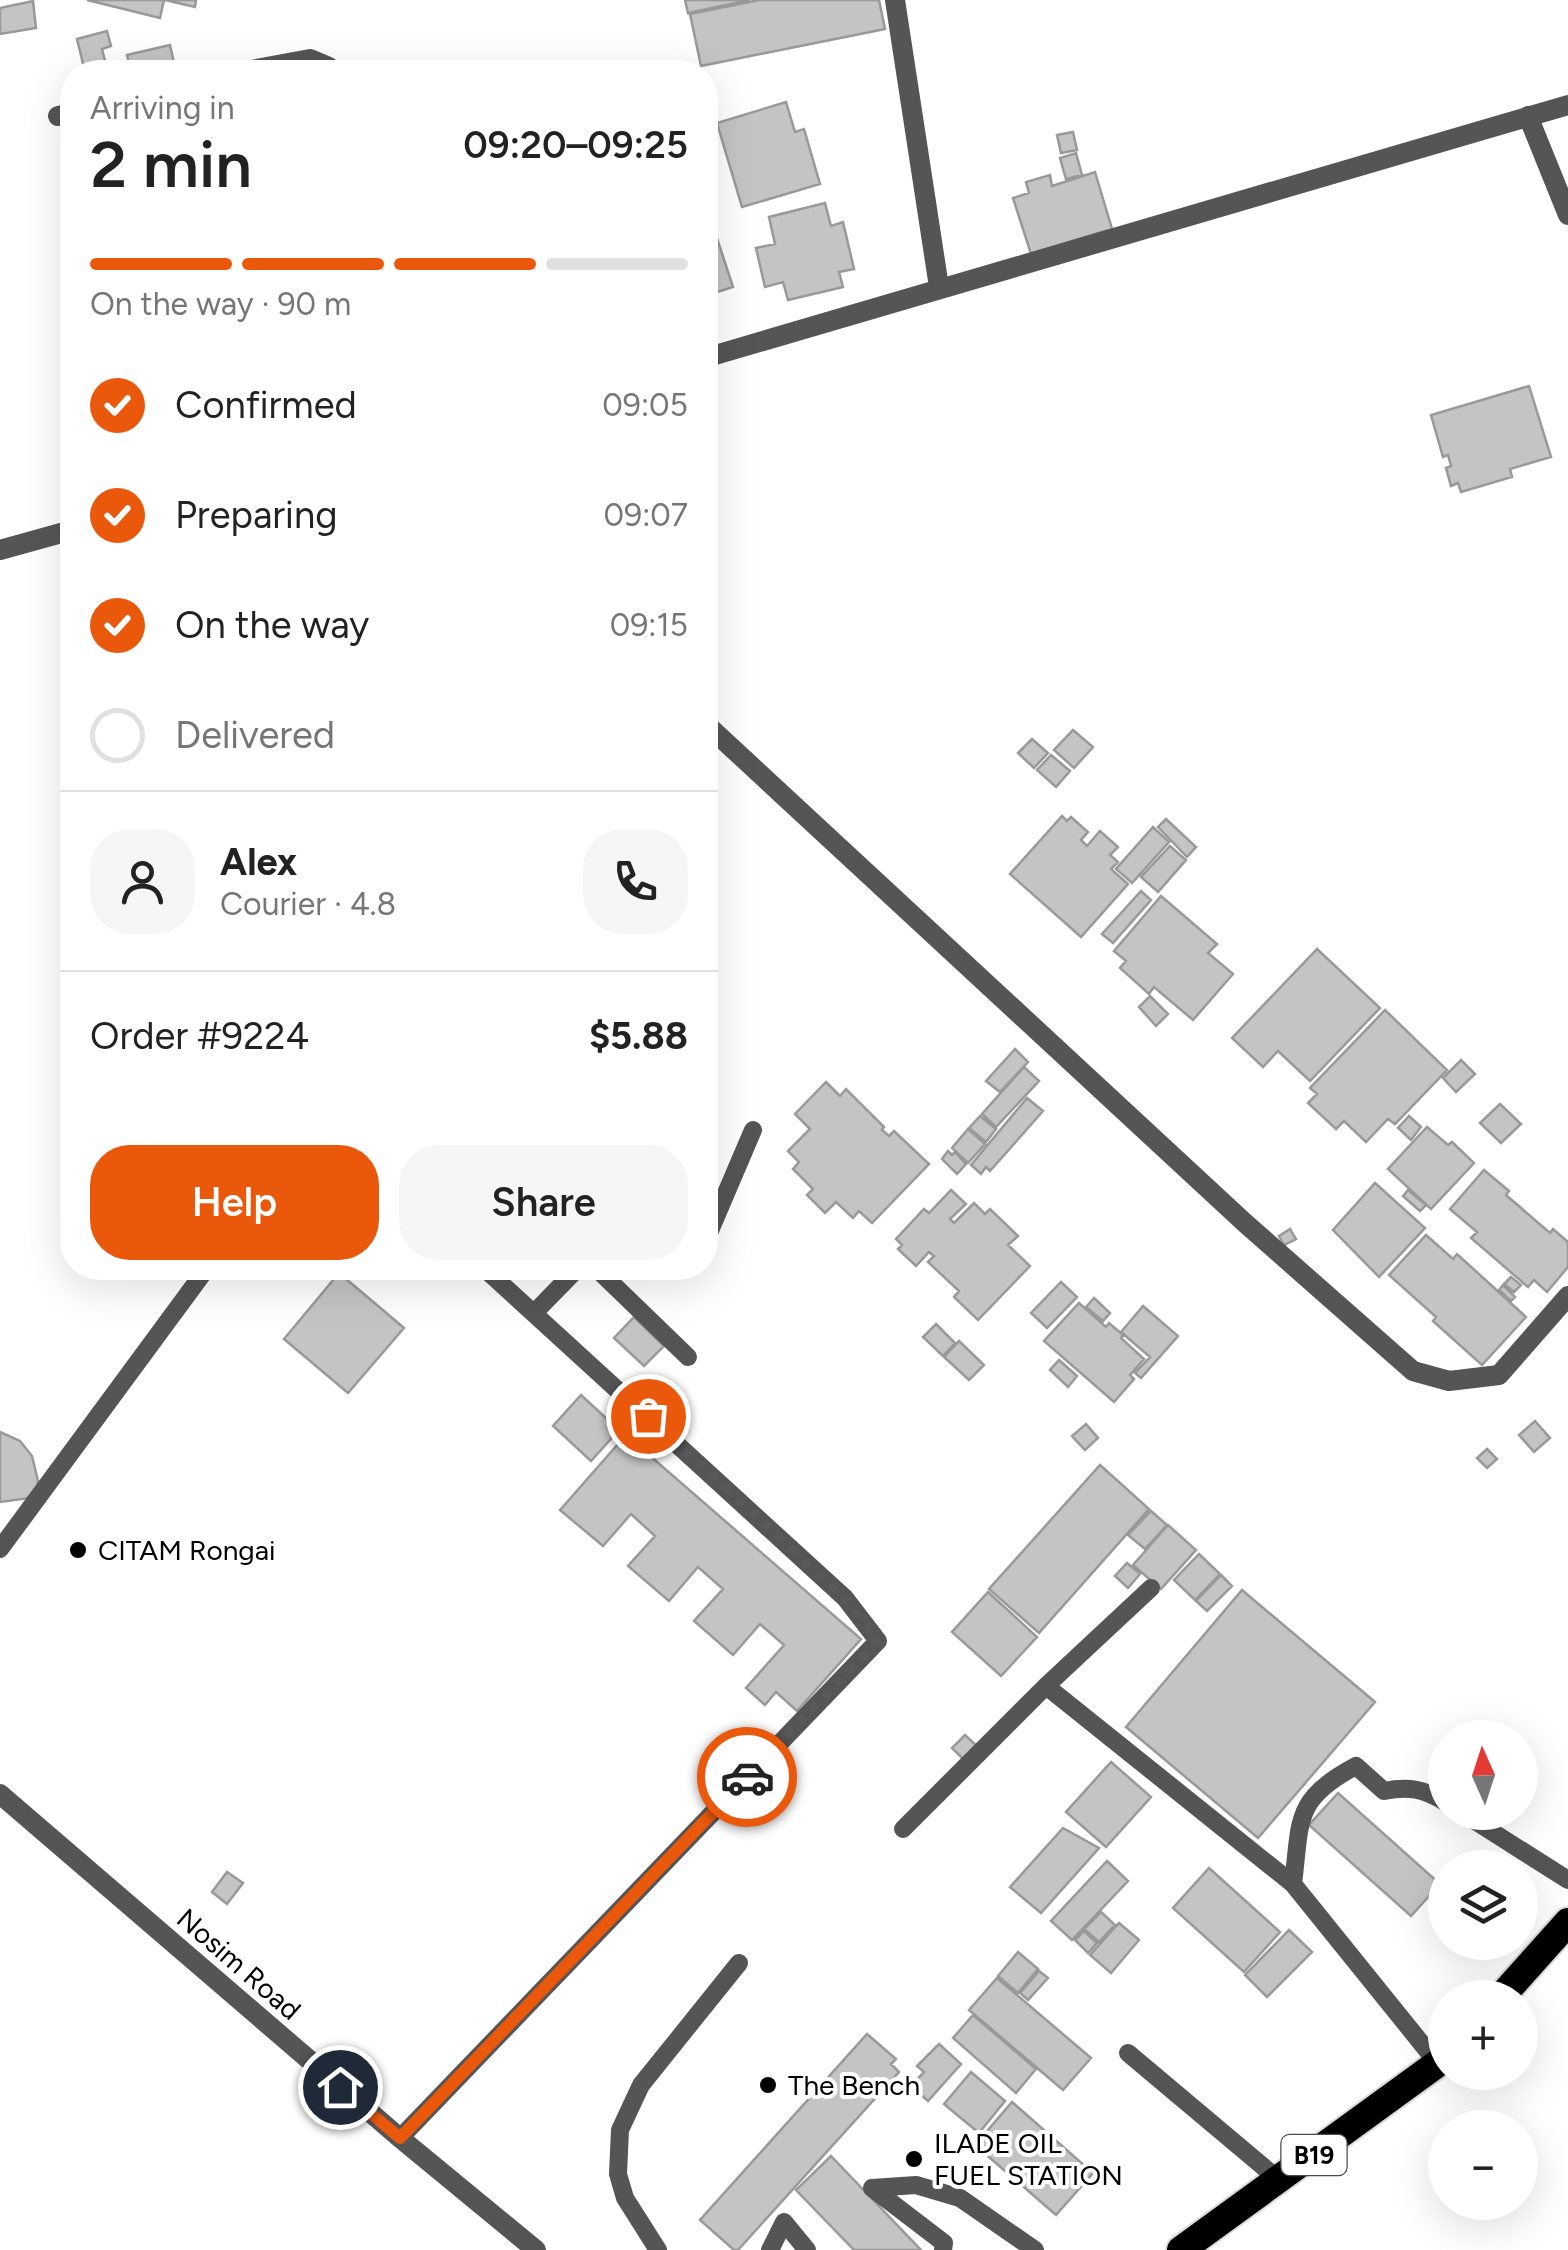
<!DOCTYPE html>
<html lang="en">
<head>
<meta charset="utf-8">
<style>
	body { margin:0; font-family:Figtree,sans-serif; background:#f6f6f6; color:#222; height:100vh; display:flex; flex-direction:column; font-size:38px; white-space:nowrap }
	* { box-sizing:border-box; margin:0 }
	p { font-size:32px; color:#767676 }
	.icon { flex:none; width:55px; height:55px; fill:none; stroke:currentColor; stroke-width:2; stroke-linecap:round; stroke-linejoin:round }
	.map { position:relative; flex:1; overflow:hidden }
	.details { position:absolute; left:60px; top:60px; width:658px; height:1220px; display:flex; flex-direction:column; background:#fff; border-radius:40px; box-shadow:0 10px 40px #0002 }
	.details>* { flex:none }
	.needle { width:65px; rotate:357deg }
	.tools { position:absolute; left:1428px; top:1720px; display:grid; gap:20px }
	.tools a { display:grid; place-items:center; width:110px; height:110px; border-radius:50%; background:#fff; box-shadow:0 10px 40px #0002; font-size:50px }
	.pin { position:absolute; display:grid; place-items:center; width:85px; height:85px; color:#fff; margin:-42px; border:5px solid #fff; border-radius:50%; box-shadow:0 2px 10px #0007 }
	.courier { position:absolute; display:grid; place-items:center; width:100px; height:100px; margin:-50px; border:8px solid #ea580c; border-radius:50%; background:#fff; color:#222; box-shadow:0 2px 12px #0007 }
	.headline em { font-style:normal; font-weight:600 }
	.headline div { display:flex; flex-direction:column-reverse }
	.headline { display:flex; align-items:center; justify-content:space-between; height:170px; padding:0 30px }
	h1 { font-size:65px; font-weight:600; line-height:75px }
	.bar { display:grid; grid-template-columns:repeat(4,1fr); gap:15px 10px; align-content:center; height:120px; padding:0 30px }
	.bar i { height:12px; border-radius:8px; background:#e0e0e0 }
	.bar .selected { background:#ea580c }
	.bar p { grid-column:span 4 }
	.line { display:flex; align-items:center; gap:25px; padding:0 30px; border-top:2px solid #e0e0e0 }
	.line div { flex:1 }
	.round { display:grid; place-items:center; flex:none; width:105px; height:105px; border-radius:40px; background:#f6f6f6 }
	ol { padding:0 30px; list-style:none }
	li { display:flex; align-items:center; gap:30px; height:110px }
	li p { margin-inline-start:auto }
	li .icon { padding:10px; border-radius:50%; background:#ea580c; color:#fff; stroke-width:4 }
	li:last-child { color:#767676 }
	li i { width:55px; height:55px; border:5px solid #e0e0e0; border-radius:50% }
	.cta { display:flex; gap:20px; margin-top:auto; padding:20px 30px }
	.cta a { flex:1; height:115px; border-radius:40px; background:#ea580c; color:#fff; font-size:40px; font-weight:600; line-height:115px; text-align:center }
	.cta a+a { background:#f6f6f6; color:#222 }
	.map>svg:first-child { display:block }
	.building { fill:#c4c4c4; stroke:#999; stroke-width:2.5 }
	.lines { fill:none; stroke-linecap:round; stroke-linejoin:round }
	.trunk-casing { stroke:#dbdbdb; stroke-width:32 }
	.service { stroke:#555; stroke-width:18 }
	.minor { stroke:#555; stroke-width:20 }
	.trunk { stroke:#000; stroke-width:28 }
	.done { stroke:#595959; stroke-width:10; stroke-dasharray:0 18 }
	.route { stroke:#ea580c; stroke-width:12 }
	.poi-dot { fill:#000; stroke:#fff; stroke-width:4 }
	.labels { text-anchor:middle; stroke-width:8; stroke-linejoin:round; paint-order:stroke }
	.shield { fill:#fff; stroke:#4c4c4c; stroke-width:2.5 }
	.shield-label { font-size:25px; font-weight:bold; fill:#000 }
	.poi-label { font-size:28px; fill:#000; stroke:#fff; text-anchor:start }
	.street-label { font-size:28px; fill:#000; stroke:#fff }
</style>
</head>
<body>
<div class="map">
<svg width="1568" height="2250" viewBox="0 0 1568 2250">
	<rect width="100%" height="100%" fill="#fff"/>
	<!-- building -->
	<path class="building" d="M87,0H164L160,18Z
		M165,0H196L195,7Z
		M685,0H750L688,13Z
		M759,0H879L885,29L701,66L690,14Z
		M33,1L36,28L0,34V8Z
		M107,31L111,46L102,49L108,72H85L77,39Z
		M170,45L176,72H131L127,55Z
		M786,102L795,132L804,129L820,184L742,207L717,123Z
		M1073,132L1077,150L1061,153L1057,135Z
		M1076,153L1082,175L1066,179L1060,158Z
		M1095,172L1112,229L1031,254L1013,198L1029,193L1026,182L1050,175L1052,186Z
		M825,203L831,226L843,222L854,269L839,272L843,287L788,300L783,282L765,287L756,248L775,244L769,217Z
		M705,223L706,227L713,226L733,287L705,296Z
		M1529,386L1551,457L1510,469L1512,477L1461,492L1458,483L1451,486L1446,468L1451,466L1448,455L1443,457L1431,415Z
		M1073,730L1093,747L1074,768L1054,750Z
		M1032,739L1048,753L1034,768L1018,753Z
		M1051,755L1070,771L1056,787L1037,770Z
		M1062,816L1067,821L1071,817L1088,832L1081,840L1087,846L1100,831L1118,847L1110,855L1118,862L1111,869L1128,884L1081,937L1010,874Z
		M1166,819L1196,847L1187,857L1158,827Z
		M1153,827L1169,842L1132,883L1116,869Z
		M1170,846L1186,860L1158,892L1141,877Z
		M1141,891L1151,900L1113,943L1102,934Z
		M1161,896L1217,944L1208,953L1233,974L1193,1020L1154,987L1149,994L1120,968L1126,961L1114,951Z
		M1317,949L1380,1008L1310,1081L1278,1051L1263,1067L1232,1038Z
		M1150,996L1168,1014L1156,1026L1139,1007Z
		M1385,1010L1447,1070L1395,1124L1388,1119L1366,1142L1344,1121L1336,1129L1308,1103L1317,1094L1310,1088Z
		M1015,1049L1028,1062L1000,1092L986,1081Z
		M1461,1060L1475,1074L1456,1092L1443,1078Z
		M1024,1067L1039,1081L996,1127L982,1114Z
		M826,1082L840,1096L846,1089L884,1127L882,1130L889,1136L894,1131L929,1164L872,1223L859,1211L853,1218L836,1202L825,1213L807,1195L813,1189L793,1169L799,1162L788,1151L810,1129L795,1114Z
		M1027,1098L1043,1111L990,1171L986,1167L981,1174L971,1165Z
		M1500,1104L1521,1124L1501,1143L1480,1123Z
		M980,1116L996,1129L986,1142L969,1128Z
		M1409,1116L1421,1127L1411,1140L1398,1128Z
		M1427,1127L1448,1145L1452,1142L1474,1163L1431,1209L1388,1169Z
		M968,1129L985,1144L968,1163L952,1148Z
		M705,1150L715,1161L705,1173Z
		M948,1151L952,1155L955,1152L966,1164L957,1174L942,1159Z
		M1484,1170L1509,1191L1506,1195L1550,1233L1553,1229L1568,1242V1267L1547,1292L1534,1280L1528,1287L1471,1238L1477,1232L1450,1209Z
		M1375,1183L1425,1228L1379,1277L1333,1230Z
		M951,1190L966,1204L950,1219L954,1223L974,1203L985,1214L990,1209L1018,1236L1008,1245L1030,1266L978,1320L954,1297L959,1291L928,1262L934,1256L929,1252L916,1266L898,1249L902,1245L896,1239L924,1209L929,1213Z
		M1408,1190L1426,1205L1420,1211L1403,1196Z
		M1290,1229L1296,1239L1284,1245L1279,1236Z
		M1426,1235L1453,1259L1457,1254L1526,1317L1482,1365L1433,1321L1436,1317L1389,1275Z
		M544,1268H573L564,1278H553L545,1273Z
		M339,1273L404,1328L348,1393L284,1339Z
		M1511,1277L1521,1285L1514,1292L1504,1284Z
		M1061,1282L1077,1297L1047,1328L1031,1313Z
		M1503,1285L1515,1297L1511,1301L1499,1290Z
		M1094,1298L1110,1313L1103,1321L1086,1307Z
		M1079,1303L1106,1327L1109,1323L1123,1335L1121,1338L1144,1359L1130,1375L1134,1379L1114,1402L1044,1341Z
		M1143,1306L1178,1336L1141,1378L1135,1373L1150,1357L1121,1332Z
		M634,1317L664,1346L644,1366L614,1338Z
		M936,1324L955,1343L943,1356L923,1337Z
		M959,1341L984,1365L969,1380L944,1357Z
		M1059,1360L1077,1376L1068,1387L1050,1370Z
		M581,1395L619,1430L591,1461L553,1426Z
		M1535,1421L1550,1438L1534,1452L1519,1435Z
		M1086,1424L1098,1438L1085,1450L1072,1436Z
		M0,1432L20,1441L32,1456L38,1481L37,1497L0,1502Z
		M626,1435L861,1639L797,1711L776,1692L765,1705L746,1688L784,1645L760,1624L733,1655L694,1621L723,1589L698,1567L669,1601L628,1566L655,1536L631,1514L603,1546L560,1510Z
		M1487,1449L1497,1459L1487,1468L1477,1458Z
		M1100,1465L1149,1509L1039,1633L989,1589Z
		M1151,1511L1167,1525L1145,1549L1128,1535Z
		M1168,1525L1196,1550L1161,1589L1133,1565Z
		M1199,1554L1220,1574L1195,1600L1174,1580Z
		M1127,1563L1140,1574L1128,1588L1115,1576Z
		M1221,1575L1232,1586L1207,1611L1196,1601Z
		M1242,1590L1375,1702L1258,1838L1126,1727Z
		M988,1592L1037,1637L1001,1676L952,1632Z
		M965,1735L979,1748L966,1762L952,1748Z
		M1111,1762L1151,1797L1106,1847L1066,1812Z
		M1338,1793L1440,1884L1411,1916L1309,1825Z
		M1063,1828L1099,1848L1041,1913L1010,1887Z
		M1107,1861L1128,1881L1072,1940L1051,1921Z
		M1209,1868L1280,1932L1244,1972L1173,1908Z
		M227,1872L243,1883L227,1904L212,1892Z
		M1101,1912L1115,1925L1099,1942L1084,1929Z
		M1119,1923L1139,1940L1111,1973L1090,1955Z
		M1289,1930L1312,1952L1267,1997L1245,1975Z
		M1084,1931L1097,1943L1088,1953L1075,1940Z
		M1018,1952L1038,1969L1018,1993L998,1976Z
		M1039,1971L1048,1978L1028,2000L1020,1993Z
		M997,1978L1091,2058L1063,2090L969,2010Z
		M973,2015L1036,2069L1016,2093L953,2038Z
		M867,2034L896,2059L891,2064L899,2072L738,2250H734L700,2220Z
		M939,2044L961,2064L928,2101L911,2086L924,2072L917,2066Z
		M971,2072L1005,2101L979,2133L944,2104Z
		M1012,2102L1093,2173L1056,2215L975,2145Z
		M831,2156L921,2250H854L796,2190Z"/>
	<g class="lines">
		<!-- trunk casing -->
		<g class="trunk-casing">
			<path id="trunk" d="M1500,1998L1568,1922
				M1181,2250L1445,2058"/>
		</g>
		<!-- service -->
		<path class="service" d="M705,1234L709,1233L753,1130
			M596,1268L688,1357
			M535,1312L578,1268
			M0,1549L207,1268
			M1151,1588L1046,1686L1293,1884L1439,2065
			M1461,1812L1568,1880
			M903,1829L1046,1686
			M1293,1884C1301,1821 1293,1799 1356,1766L1384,1791C1409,1786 1424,1789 1445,1802
			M1128,2053L1279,2180
			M400,2138L878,1641L845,1598L484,1268
			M658,2250L625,2198L618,2174L620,2130L641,2085L739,1963
			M770,2250L784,2222L807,2250
			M943,2250L944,2243L872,2188L916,2185L960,2198L1035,2250"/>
		<!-- minor -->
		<path class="minor" d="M895,0L939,287
			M241,72L310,59L329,67L332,72
			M58,116L72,113
			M1528,116L1568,215
			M705,358L1568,105
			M0,550L72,530
			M705,723L1245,1223L1413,1371L1449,1381L1499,1375L1568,1296
			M0,1794L400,2138L536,2250"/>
		<!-- trunk -->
		<use href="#trunk" class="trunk"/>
	</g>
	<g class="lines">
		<!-- done -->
		<path class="done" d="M648,1416L844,1598L878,1641L747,1777"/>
		<!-- route -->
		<path class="route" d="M340,2087L400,2138L747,1777"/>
	</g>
	<!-- markers -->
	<g class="poi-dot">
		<circle cx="78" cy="1550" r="10"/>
		<circle cx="768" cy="2085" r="10"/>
		<circle cx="914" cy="2159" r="10"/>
	</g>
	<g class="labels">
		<!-- shield labels -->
		<rect class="shield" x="1281.5" y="2135" width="65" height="40" rx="8"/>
		<g class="shield-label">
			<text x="1314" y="2164">B19</text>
		</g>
		<!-- poi labels -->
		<g class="poi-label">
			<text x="98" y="1560">CITAM Rongai</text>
			<text x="788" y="2095">The Bench</text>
			<text x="934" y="2153">ILADE OIL<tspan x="934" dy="32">FUEL STATION</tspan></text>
		</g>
		<!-- street labels -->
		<g class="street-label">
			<text transform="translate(239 1964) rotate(41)" y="10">Nosim Road</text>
		</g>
	</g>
</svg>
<div class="tools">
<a><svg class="needle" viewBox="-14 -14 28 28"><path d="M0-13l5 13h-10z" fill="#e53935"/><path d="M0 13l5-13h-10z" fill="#767676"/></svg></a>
<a><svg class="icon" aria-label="layers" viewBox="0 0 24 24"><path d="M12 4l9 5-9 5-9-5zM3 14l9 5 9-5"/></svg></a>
<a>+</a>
<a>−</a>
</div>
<div class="pin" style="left:648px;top:1416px;background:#ea580c"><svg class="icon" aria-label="bag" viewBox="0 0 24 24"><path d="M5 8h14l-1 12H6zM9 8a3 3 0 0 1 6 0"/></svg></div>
<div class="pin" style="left:340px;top:2087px;background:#1f2937"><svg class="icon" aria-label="home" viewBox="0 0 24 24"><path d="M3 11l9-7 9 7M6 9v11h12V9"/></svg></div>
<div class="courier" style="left:747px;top:1777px"><svg class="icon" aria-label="car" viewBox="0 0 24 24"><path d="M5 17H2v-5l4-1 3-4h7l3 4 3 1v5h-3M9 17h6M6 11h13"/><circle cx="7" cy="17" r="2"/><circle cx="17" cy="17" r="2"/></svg></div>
<section class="details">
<div class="headline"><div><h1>2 min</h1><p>Arriving in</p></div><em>09:20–09:25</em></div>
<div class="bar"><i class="selected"></i><i class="selected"></i><i class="selected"></i><i></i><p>On the way · 90 m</p></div>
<ol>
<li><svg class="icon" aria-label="check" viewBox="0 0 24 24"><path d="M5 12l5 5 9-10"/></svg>Confirmed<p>09:05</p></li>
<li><svg class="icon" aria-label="check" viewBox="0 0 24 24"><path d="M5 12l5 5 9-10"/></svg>Preparing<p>09:07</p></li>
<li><svg class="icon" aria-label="check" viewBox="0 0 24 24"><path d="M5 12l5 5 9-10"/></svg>On the way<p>09:15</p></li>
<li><i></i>Delivered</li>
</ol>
<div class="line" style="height:180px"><a class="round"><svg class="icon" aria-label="person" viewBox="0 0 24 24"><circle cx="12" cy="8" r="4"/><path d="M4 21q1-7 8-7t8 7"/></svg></a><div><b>Alex</b><p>Courier · 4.8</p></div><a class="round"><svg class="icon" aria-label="phone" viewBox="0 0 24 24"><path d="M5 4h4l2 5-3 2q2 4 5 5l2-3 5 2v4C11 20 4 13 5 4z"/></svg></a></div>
<div class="line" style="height:130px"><div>Order #9224</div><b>$5.88</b></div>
<div class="cta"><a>Help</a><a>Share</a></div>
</section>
</div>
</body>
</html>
